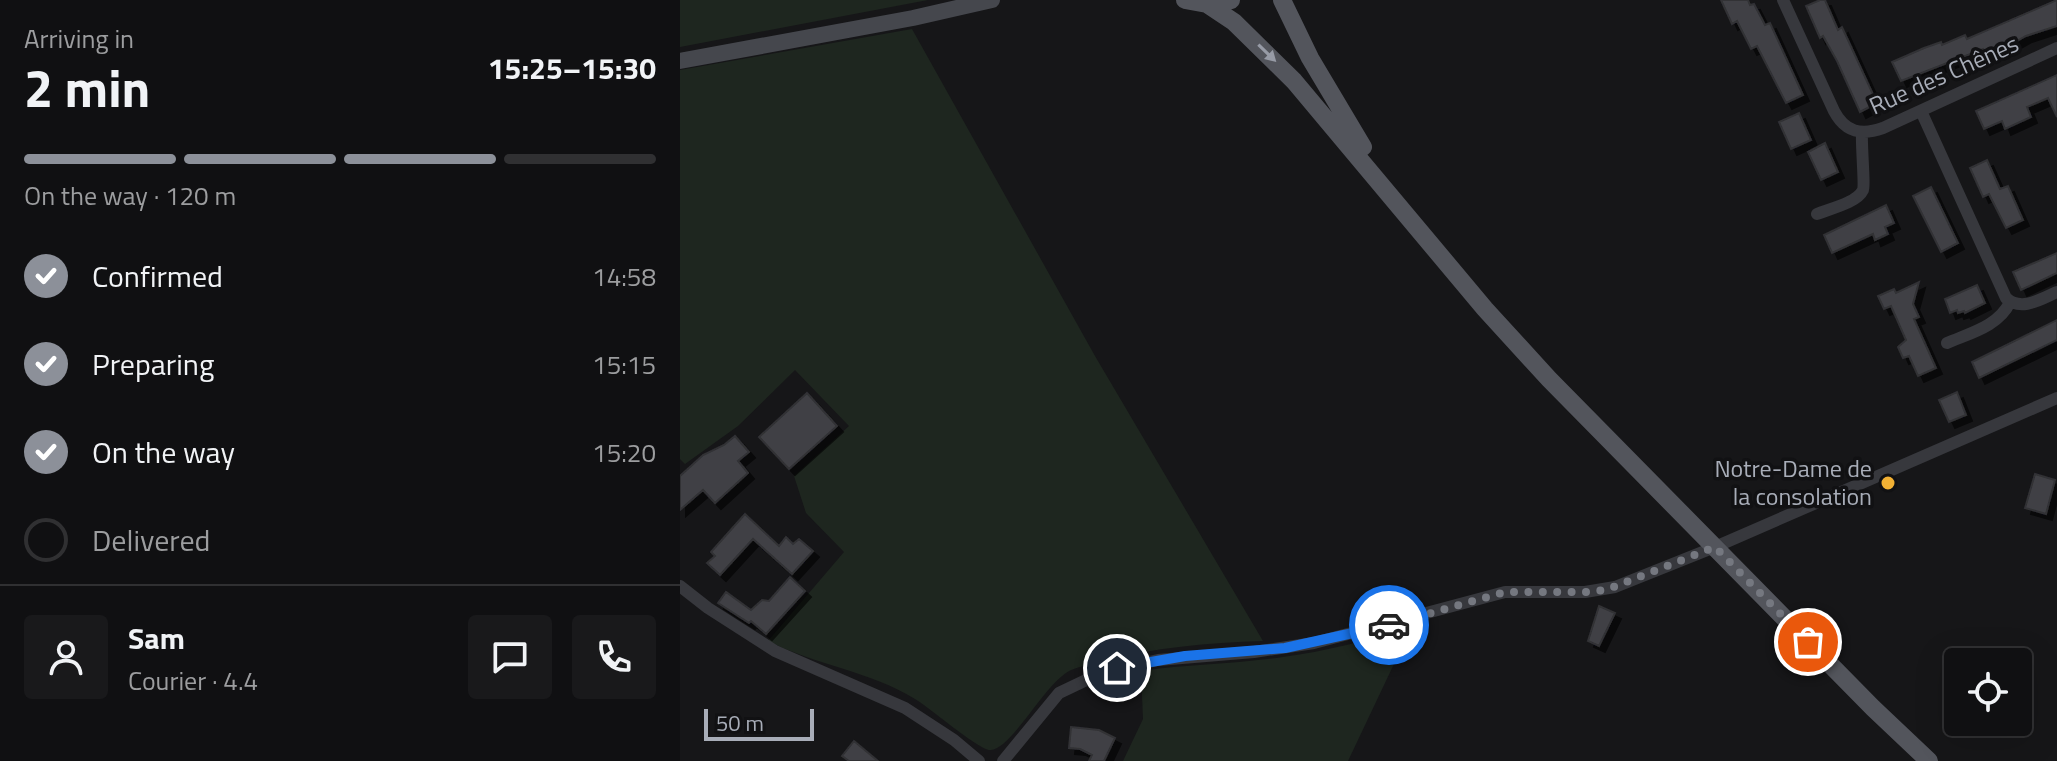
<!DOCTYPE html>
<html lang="en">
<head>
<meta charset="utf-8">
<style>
	body { margin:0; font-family:"Titillium Web",sans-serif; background:#19191b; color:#f1f3f6; height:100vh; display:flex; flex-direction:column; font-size:30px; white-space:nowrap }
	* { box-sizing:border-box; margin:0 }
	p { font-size:26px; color:#9c9d9f }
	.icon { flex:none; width:44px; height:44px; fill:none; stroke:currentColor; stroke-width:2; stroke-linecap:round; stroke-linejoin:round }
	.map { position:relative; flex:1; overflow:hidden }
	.drawer { display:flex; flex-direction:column; background:#101012; width:680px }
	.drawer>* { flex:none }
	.tools { position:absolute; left:1264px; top:648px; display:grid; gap:16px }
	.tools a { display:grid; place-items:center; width:88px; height:88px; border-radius:8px; background:#101012; box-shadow:0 8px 32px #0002,0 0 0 2px #303032; font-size:40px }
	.scale { position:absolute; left:24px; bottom:20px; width:110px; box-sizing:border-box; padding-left:8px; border:4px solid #a8adb8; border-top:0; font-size:22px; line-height:28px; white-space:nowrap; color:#a8adb8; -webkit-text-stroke:6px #111113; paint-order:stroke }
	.pin { position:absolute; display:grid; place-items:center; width:68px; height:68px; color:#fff; margin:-34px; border:4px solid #fff; border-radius:50%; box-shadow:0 2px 8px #0007 }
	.courier { position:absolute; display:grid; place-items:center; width:80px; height:80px; margin:-40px; border:6px solid #1a73e8; border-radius:50%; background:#fff; color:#222; box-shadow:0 2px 10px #0007 }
	.summary em { font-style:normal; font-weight:700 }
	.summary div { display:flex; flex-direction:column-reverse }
	.summary { display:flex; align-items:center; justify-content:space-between; height:136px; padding:0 24px }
	h1 { font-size:52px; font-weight:700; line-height:60px }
	.bar { display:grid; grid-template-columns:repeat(4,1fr); gap:12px 8px; align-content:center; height:96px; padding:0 24px }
	.bar i { height:10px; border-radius:6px; background:#303032 }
	.bar .selected { background:#8c9099 }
	.bar p { grid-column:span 4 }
	.line { display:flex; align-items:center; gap:20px; padding:0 24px; border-top:2px solid #303032 }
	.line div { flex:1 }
	.round { display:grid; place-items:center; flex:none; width:84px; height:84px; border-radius:8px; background:#19191b }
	ol { padding:0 24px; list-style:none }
	li { display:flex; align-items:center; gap:24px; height:88px }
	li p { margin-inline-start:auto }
	li .icon { padding:8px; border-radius:50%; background:#8c9099; color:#fff; stroke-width:4 }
	li:last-child { color:#9c9d9f }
	li i { width:44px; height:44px; border:4px solid #303032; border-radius:50% }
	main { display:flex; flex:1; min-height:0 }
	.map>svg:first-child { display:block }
	.green { fill:#1e261f }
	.building { fill:#404145; stroke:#303034; stroke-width:2; filter:url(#shadow) }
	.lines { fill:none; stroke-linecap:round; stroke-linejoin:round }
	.street { stroke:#37383d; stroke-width:12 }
	.secondary { stroke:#45474d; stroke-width:16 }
	.primary { stroke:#53555c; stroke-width:18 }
	.oneway { fill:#979ba6 }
	.done { stroke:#757880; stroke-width:8; stroke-dasharray:0 14.4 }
	.route { stroke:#1a73e8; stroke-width:10 }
	.poi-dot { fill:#f2b134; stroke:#111113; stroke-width:3 }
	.labels { text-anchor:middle; stroke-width:7; stroke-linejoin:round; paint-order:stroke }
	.street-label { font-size:24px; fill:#a8adb8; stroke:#111113 }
	.poi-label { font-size:24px; fill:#a8adb8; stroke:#111113; text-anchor:end }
</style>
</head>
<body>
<main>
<section class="drawer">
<div class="summary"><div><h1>2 min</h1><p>Arriving in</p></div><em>15:25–15:30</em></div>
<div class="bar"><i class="selected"></i><i class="selected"></i><i class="selected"></i><i></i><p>On the way · 120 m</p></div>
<ol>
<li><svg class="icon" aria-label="check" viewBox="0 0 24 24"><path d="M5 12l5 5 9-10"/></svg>Confirmed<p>14:58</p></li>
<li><svg class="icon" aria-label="check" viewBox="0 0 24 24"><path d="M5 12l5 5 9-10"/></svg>Preparing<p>15:15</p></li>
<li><svg class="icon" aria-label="check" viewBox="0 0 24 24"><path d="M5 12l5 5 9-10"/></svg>On the way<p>15:20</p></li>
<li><i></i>Delivered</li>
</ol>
<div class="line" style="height:144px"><a class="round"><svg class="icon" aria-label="person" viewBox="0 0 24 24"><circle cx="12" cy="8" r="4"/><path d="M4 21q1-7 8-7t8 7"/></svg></a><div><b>Sam</b><p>Courier · 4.4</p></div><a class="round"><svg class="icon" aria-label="chat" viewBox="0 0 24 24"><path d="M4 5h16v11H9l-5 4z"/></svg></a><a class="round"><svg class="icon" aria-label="phone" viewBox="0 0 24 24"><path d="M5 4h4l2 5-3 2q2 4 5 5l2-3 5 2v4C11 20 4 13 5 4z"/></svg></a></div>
</section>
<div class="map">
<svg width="1377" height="761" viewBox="0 0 1377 761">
	<defs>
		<filter id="shadow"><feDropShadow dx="6" dy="6" stdDeviation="0" flood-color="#0009"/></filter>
	</defs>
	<rect width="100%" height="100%" fill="#161618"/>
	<!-- green -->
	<path class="green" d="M0,0H248L0,47Z
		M232,29L415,356L583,641C528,643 474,647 420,662C411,665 400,666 391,670C365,682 331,751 310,750C299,750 250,708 235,699C190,671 135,665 88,641L164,552L126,513L114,476L169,426L115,370L58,426L5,464L0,459V70Z
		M731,628L668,761H443L463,719L461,671C508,664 556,664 603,657C647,651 689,640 731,628Z"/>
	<!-- building -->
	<path class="building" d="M1041,0H1068L1070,5L1074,4L1085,25L1090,23L1123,95L1106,103L1077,46L1071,49L1057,21L1052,24Z
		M1140,0H1145L1158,30L1162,27L1197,103L1180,112L1157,61L1143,36L1140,38L1126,6Z
		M1377,0V26L1346,36L1319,51L1318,49L1305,55L1303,49L1221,81L1212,62L1244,48L1261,42L1262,45L1285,35L1287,39Z
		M1377,75V117L1368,98L1347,107L1351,117L1325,129L1322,121L1304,129L1296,111Z
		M1119,113L1131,140L1111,149L1099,122Z
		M1145,143L1158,172L1141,180L1128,152Z
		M1307,160L1320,189L1328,186L1343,220L1326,228L1309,194L1303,197L1290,168Z
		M1251,187L1278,243L1261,252L1233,196Z
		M1206,205L1214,223L1205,227L1208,234L1195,240L1193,234L1152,253L1144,235Z
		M1377,253V273L1341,290L1333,272Z
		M1239,282L1233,304L1239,317L1234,319L1256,368L1238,376L1229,356L1223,358L1218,347L1226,340L1211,306L1204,309L1198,296L1214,289L1216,293Z
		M1297,285L1305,303L1285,313L1284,311L1278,313L1277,310L1270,313L1265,299Z
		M1377,320V340L1299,378L1292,362Z
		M1277,392L1286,415L1269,422L1259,400Z
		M127,393L157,426L109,469L79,437Z
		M55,436L69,452L58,461L68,473L35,503L23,490L0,510V476L23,455L44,445Z
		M1355,474L1375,480L1366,514L1345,508Z
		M65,514L99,546L106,537L113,544L119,539L133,551L112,574L73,539L40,575L27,563L35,556L31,552Z
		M110,577L125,591L86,634L71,621L69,623L38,603L46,592L71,610L82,600L89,601Z
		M919,606L935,613L919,646L908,641Z
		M391,727L419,730L435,738L424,761H409L412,755L400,749L389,748Z
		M174,741L198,761H169L162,756Z"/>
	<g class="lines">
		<!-- street -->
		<path class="street" d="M1103,0L1154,111C1165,132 1181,136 1203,128L1377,48
			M1241,111L1326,298C1341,312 1361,299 1377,292
			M1137,214C1149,209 1177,203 1183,190C1185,187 1181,142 1182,132
			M1267,343C1290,333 1319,326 1330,302
			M0,586L28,608L95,651L225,708L274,740L299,761
			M323,761L379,693L423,672L478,660L574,652L634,643L825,592H905L935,587L1035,547L1377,398"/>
		<!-- secondary -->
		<path class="secondary" d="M0,61L233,18L312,0"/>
		<!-- primary -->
		<path class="primary" d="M505,0L527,4L551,0
			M602,0L630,58L683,147
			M527,4L554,22L614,81L805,309L869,379L1193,708L1249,761"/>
	</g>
	<!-- one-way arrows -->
	<defs><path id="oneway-solid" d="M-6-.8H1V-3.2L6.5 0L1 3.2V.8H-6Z" transform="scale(2)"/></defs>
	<use class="oneway" href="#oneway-solid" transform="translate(587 53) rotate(44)"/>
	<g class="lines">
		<!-- done -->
		<path class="done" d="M709,625L825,592H905L926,590L1035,547L1128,642"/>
		<!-- route -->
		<path class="route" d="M437,668L505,656L605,648L709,625"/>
	</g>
	<!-- markers -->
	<circle class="poi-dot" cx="1208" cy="483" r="8"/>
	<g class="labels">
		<!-- street labels -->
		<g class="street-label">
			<text transform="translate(1264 75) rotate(-24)" y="8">Rue des Chênes</text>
		</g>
		<!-- poi labels -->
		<g class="poi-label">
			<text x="1192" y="477">Notre-Dame de<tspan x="1192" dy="28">la consolation</tspan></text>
		</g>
	</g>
</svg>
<div class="tools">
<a><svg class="icon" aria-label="locate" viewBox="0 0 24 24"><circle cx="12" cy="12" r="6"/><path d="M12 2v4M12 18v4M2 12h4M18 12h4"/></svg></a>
</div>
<div class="scale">50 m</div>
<div class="pin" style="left:1128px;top:642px;background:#ea580c"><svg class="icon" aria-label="bag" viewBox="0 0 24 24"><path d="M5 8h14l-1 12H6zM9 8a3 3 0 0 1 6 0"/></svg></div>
<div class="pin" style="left:437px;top:668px;background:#1f2937"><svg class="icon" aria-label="home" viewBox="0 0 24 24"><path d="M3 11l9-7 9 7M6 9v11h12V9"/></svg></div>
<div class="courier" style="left:709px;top:625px"><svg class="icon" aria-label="car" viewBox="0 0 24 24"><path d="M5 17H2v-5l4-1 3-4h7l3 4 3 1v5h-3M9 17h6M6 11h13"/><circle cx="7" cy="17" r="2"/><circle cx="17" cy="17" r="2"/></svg></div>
</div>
</main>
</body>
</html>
